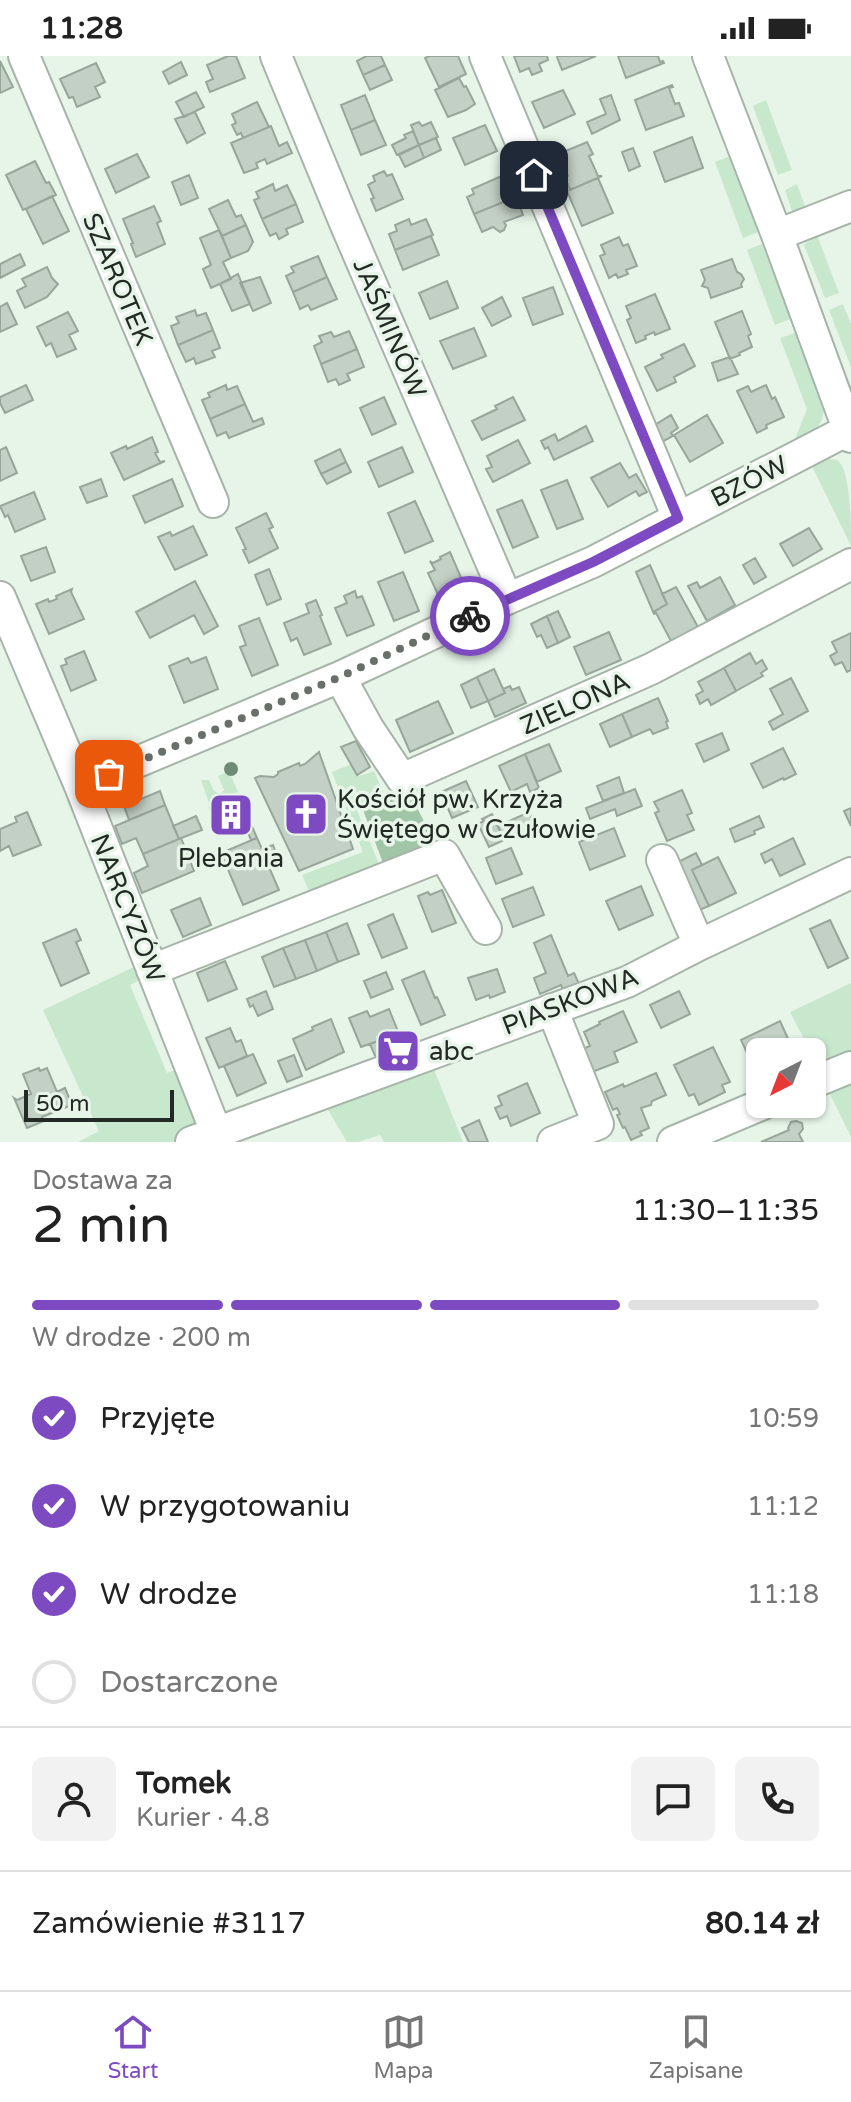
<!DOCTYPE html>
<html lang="pl">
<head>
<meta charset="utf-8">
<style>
	body { margin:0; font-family:"Varela Round",sans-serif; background:#f2f2f2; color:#222; height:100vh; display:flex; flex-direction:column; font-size:30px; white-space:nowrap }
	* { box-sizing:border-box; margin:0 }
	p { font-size:26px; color:#767676 }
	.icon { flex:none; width:44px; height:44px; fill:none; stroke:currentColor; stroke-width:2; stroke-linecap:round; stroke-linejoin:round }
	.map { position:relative; height:1086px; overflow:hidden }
	.side { display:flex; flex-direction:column; background:#fff; flex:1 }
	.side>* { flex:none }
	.needle { width:52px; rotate:222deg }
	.controls { position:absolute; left:746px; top:982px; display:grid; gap:16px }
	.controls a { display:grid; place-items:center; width:80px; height:80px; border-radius:12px; background:#fff; box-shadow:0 2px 6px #0004; font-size:40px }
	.scale { position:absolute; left:24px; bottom:20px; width:150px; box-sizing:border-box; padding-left:8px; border:4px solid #232924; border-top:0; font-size:22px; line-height:28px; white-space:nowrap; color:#232924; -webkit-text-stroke:6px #e7f5e9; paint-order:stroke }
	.pin { position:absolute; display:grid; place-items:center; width:68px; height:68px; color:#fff; margin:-34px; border-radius:16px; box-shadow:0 4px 12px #0006 }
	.courier { position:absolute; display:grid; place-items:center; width:80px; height:80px; margin:-40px; border:6px solid #7d4ac2; border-radius:50%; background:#fff; color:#222; box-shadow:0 2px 10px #0007 }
	.head em { font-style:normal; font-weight:600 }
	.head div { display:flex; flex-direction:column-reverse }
	.head { display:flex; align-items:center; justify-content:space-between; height:136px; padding:0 32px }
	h1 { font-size:52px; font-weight:600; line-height:60px }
	.bar { display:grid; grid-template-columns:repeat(4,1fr); gap:12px 8px; align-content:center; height:96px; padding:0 32px }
	.bar i { height:10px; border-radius:6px; background:#e0e0e0 }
	.bar .active { background:#7d4ac2 }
	.bar p { grid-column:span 4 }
	.line { display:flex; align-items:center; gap:20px; padding:0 32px; border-top:2px solid #e0e0e0 }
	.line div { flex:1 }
	.round { display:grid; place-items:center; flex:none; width:84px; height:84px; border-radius:12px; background:#f2f2f2 }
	ol { padding:0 32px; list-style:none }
	li { display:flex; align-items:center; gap:24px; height:88px }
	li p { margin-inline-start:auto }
	li .icon { padding:8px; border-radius:50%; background:#7d4ac2; color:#fff; stroke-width:4 }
	li:last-child { color:#767676 }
	li i { width:44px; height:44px; border:4px solid #e0e0e0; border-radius:50% }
	.status { display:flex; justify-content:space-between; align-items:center; height:56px; padding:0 40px; background:#fff; direction:ltr }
	.status svg { height:22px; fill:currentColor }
	.dock { display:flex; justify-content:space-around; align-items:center; height:112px; border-top:2px solid #e0e0e0; background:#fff; font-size:22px; color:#767676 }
	.dock a { display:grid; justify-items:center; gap:4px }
	.dock .active { color:#7d4ac2 }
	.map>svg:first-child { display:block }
	.green { fill:#c7e8cc }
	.forest { fill:#a1c5a7 }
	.building { fill:#c3d0c5; stroke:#98a59a; stroke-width:2 }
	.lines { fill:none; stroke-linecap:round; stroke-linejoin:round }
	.minor-casing { stroke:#a7b4a9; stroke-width:34 }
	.minor { stroke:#fff; stroke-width:30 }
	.tree { fill:#6e8b76 }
	.done { stroke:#687069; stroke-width:8; stroke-dasharray:0 14.4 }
	.route { stroke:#7d4ac2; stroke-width:10 }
	.labels { text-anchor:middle; stroke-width:7; stroke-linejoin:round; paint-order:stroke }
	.street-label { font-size:26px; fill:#232924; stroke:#e7f5e9 }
	.poi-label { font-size:26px; fill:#232924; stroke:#e7f5e9; text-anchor:start }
</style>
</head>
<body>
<div class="status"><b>11:28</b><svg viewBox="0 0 49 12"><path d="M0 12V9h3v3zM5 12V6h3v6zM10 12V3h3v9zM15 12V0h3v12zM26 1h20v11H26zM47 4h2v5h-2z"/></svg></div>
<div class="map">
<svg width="851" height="1086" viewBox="0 0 851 1086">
	<rect width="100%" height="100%" fill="#e7f5e9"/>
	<!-- green -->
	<path class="green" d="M766,44L792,114L778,119L753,50Z
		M730,100L758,176L743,182L715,106Z
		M797,128L806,153L793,158L785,134Z
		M817,179L839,237L825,242L804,189Z
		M762,188L790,263L775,269L747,194Z
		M843,248L851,268V311L829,254Z
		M795,277L823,349C827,371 807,381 791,393L807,353L780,282Z
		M824,403C826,403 835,403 837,404C851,412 851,471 851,490L810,406Z
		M354,707L359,720L374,715L385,740L356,752L379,808L309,835L302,819L363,796L332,716Z
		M229,715L238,736L209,747L201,724H209L214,735L220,738L224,734L218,720Z
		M138,909L144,922L130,929L167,1017L181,1012L198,1066L189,1080L173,1086H78L99,1075L43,954Z
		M851,927V1002L821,1015L790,956Z
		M433,1011L463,1086H384L380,1079L358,1086H347L327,1052Z
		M851,1023V1081L828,1034Z"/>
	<!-- forest -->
	<path class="forest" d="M409,736L435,787L383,807L363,754Z"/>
	<!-- building -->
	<path class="building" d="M228,0H236L245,22L210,36L206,26L213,23L207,9Z
		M365,0H381L385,9L363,19L357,5L365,1Z
		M429,0H458L466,18L439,31L425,2Z
		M514,0H547L548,4L539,8L542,15L532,19L529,12L520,16Z
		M596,0L562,14L557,1L558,0Z
		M618,0H658L660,6L663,5L664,7L626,22Z
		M0,5L13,31L0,37Z
		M181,6L187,19L169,28L163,16Z
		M96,7L105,26L95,31L100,41L77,51L73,41L69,42L60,23Z
		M385,9L392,24L370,34L363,19Z
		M459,22L464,31L466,30L475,48L466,54L448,61L435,34Z
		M672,29L673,31L669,32L675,48L679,47L684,60L646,74L635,44Z
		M563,34L575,58L544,72L532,46Z
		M196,36L204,51L184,61L176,46Z
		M365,39L375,64L351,74L341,49Z
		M611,39L620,64L592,78L587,66L606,58L600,43Z
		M257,46L269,71L243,82L241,77L237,79L232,69L236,67L232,58Z
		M195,56L205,77L187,87L175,63Z
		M375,64L386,89L361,99L351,74Z
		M419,66L422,70L431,66L438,81L419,89L411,69Z
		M485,69L497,95L465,109L453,82Z
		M271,70L279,90L287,86L292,97L267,108L265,103L256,107L258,112L244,117L231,87Z
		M413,75L419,89L397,99L392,89L406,82L404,79Z
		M692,81L703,112L665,126L654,96Z
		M436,82L441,94L424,102L419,89Z
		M587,86L593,98L589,100L598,120H602L570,134L565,121L568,120L564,109L561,111L556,99Z
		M419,89L424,102L405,111L399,99Z
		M633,92L640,110L629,115L622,96Z
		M137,98L149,121L116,137L105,113Z
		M35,105L46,127L49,126L56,139L23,154L6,119Z
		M384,115L387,120L392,118L403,143L376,155L371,143L374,142L368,129L375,125L373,120Z
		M506,118L516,141L474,158L467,141L474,138L472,133Z
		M189,119L198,142L181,149L172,126Z
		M598,122L613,157L582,170L567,135Z
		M273,128L275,135L287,129L296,148L262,163L254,144L259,142L256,136Z
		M52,140L69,175L43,188L26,153Z
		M516,141L523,159L504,166L506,169L504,174L500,176L493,171L482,176L474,158Z
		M228,144L236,161L241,159L246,169L222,180L209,153Z
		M296,148L303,166L286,173L288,178L279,183L276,177L270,180L262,163Z
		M154,150L161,165L157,167L165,188L136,201L131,188L133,187L123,163Z
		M409,163L411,169L426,163L433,179L395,194L389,178L397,175L395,169Z
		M246,169L253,186L248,195L231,202L222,180Z
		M219,174L231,202L223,206L231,223L211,232L203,213L211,209L200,182Z
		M431,180L439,199L403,214L395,194Z
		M619,181L623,190L628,188L637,210L626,214L628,218L618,222L616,218L609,222L600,200L605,198L601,189Z
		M20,198L25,209L0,222V208Z
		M318,200L327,221L293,236L286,220L294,216L291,211Z
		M732,203L737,216L741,218L744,223L741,228L742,231L711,242L708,232L702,230L705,224L701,214Z
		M47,211L52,222L58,228L47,241L25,252L17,235L26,230L22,223Z
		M238,218L250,248L232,255L220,228Z
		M260,221L271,247L253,255L240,227Z
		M327,221L337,243L311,254L308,249L300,253L293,236Z
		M447,225L458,252L430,263L419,237Z
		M553,231L563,258L533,269L523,242Z
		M655,238L670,273L655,279L654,276L645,280L646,283L636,287L627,264L631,262L626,250Z
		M502,241L511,260L492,270L482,252Z
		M7,247L17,268L0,276V251Z
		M195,254L197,260L206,257L213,274L178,289L171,270L179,267L176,261Z
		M742,255L751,278L748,280L752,291L739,297L740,299L730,303L715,266Z
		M68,256L78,275L69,279L76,293L57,301L51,287L46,290L37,271Z
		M474,272L486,300L453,313L440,285Z
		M213,274L220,292L212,295L215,301L196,308L194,302L186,306L178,289Z
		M349,275L357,293L321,308L314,290L322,286L319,280L331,276L334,281Z
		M684,288L695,310L674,321L676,326L657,335L645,311L663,302L661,299Z
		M357,293L364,311L347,318L350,324L339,329L336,323L328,326L321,308Z
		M730,301L738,318L718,325L712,307Z
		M26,329L33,344L5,357L0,347V341Z
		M226,329L227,334L237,330L245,348L210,363L202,344L210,341L208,337Z
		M766,329L772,343L775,341L784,361L766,369L767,372L757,377L737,335L748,330L751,336Z
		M384,341L396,368L372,379L360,352Z
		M513,341L525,364L482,384L472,365L497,353L495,350Z
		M245,348L253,366L262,362L264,368L229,382L226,376L217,380L210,363Z
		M671,359L678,372L671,377L673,380L662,386L653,370Z
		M707,359L723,387L690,406L674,379Z
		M586,370L593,385L554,404L548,391L545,393L541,385L555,378L558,385Z
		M152,381L158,396L155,397L160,406L165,405L124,424L111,397L126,390L127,393Z
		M518,384L530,407L493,426L486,413L492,411L487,400Z
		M6,391L17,417L0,425V394Z
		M402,391L413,416L379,431L368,406Z
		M340,393L346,406L321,418L315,405Z
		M346,406L351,416L327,428L321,418Z
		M620,407L629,422L636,418L647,436L639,440L636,435L608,451L591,422Z
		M101,423L107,440L87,447L80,431Z
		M172,423L183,450L145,467L133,440Z
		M567,424L583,463L557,473L541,434Z
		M34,436L45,463L15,476L8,459L5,461L0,450Z
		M522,444L538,481L513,492L497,454Z
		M415,445L433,485L405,497L388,457Z
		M266,457L273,471L269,473L278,492L249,507L243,494L246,493L236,472Z
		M193,470L207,499L175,514L158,481L170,476L172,480Z
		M809,472L822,493L793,510L780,488Z
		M46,491L55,516L31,525L21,500Z
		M450,496L465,531L440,543L428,517L435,514L430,505L433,507L441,503L440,501Z
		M755,502L766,521L754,528L743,509Z
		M650,509L667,548L655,555L656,557L654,558L636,516Z
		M269,513L281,543L267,549L255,519Z
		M403,516L419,555L394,565L378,526Z
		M720,521L735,549L707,565L688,530L697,526L700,532Z
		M195,525L218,570L204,578L194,559L150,582L136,556Z
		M676,531L698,571L671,585L655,555L667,548L662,538Z
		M72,533L71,536L84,563L49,578L36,548L48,543L49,546L57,543L56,540Z
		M355,535L357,542L362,540L374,569L347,580L335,552L347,547L344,540Z
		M316,544L322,559L320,560L331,588L304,599L297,582L291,585L284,567L309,557L306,548Z
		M558,555L570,581L558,587L547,560Z
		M547,560L558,587L547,592L541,579L537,581L531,568Z
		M259,562L278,609L252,620L240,591L246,589L239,570Z
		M609,576L621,604L586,619L574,591Z
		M851,577V614L847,616L842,606L835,609L830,600L837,596L832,586Z
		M84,595L96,624L71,635L61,610L67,608L65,603Z
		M750,597L756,608L762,604L767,613L761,617L763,620L736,635L724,612Z
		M206,601L218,633L184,647L169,610L188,602L191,607Z
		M724,612L736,635L711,649L708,643L700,648L696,639L703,635L698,626Z
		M494,613L505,637L488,645L477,621Z
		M477,621L488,645L471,652L461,629Z
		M791,622L808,655L773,674L769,666L783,658L770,633Z
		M510,630L512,634L519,631L526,647L495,661L488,645L505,637L503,633Z
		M658,642L668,665L666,666L668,672L653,678L650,673L632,681L622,658Z
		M438,645L453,677L410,696L396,664Z
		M622,658L632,681L610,691L600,668Z
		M722,677L729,694L704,706L696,688Z
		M356,685L370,711L357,719L341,691Z
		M549,688L561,715L537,726L525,698Z
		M783,692L796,718L784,724L783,722L763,732L751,708Z
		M319,696L353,793L299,815L255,722L260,720L274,721L278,718V716L299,707L300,710L305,708Z
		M525,698L539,732L530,736L527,728L511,736L499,710Z
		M619,721L624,737L603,745L597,730Z
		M466,725L478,751L452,762L441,736Z
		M635,733L642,750L617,760L615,753L590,763L586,752Z
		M682,734L692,757L687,759L694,774L667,785L655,757L659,755L654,746Z
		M160,735L165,749L129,764L124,750Z
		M239,740L257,782L251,784L244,767L221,777L210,752Z
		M165,749L179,783L143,798L136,782L122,788L115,770Z
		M851,752V770L844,755Z
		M27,756L41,789L13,800L9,790L0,795V773L17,766L15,761Z
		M529,756L535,770L504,784L498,770Z
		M492,758L504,784L489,791L478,768L484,765L482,763Z
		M196,760L202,774L179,783L173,770Z
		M759,760L764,771L754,775L755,778L735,786L730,773Z
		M614,772L625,800L590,814L579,786Z
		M181,782L194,815L142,837L134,817L148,810L143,798Z
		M257,782L262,793L273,789L276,797L265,802L279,834L243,849L221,797Z
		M793,782L805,808L780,820L772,803L765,807L761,798Z
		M511,792L522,818L496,828L486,802Z
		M696,797L702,809L692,814L709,850L699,854L676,807Z
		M718,801L736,837L709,850L692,814Z
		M641,830L653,859L619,874L606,845Z
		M533,831L544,859L513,871L502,843Z
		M442,834L456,867L432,876L418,840L428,836L430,839Z
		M200,842L211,869L183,881L171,854Z
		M393,858L407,892L382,902L368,869Z
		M830,864L848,902L828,912L810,873Z
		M347,867L359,898L338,906L326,876Z
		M76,873L81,884L76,886L89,917L61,930L43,887Z
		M326,876L338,906L317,915L305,884Z
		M551,879L568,920L574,917L580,930L564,936L561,929L540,938L534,922L546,917L534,887Z
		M305,884L317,915L296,923L283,892Z
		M283,892L296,923L274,931L262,901Z
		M225,905L237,933L208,945L197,917Z
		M497,913L505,936L490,942L489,939L476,944L468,922Z
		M424,915L435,942L437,941L445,959L421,969L402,924Z
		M386,916L393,933L371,942L364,925Z
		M266,935L273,953L258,960L253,949L250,951L247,943Z
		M679,935L690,958L661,972L650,949Z
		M389,953L399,978L379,987L378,985L361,991L349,962L367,955L370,961Z
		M623,955L637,986L614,996L618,1006L587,1018L578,995L590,990L584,976L600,968L599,966Z
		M331,963L344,996L306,1014L293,983L313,974L312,971Z
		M780,965L794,996H760V1012L755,1014L741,984Z
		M230,972L236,986L241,984L247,1000L219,1012L206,982Z
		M399,978L405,993L384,1001L383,999L376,1002L370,988L378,985L379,987Z
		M713,991L730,1026L722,1029L725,1036L699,1049L694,1038L689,1040L674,1009Z
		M253,998L266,1027L237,1040L224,1010Z
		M294,999L302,1020L287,1026L278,1005Z
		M39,1012L40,1015L47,1012L57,1036L65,1032L72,1049L42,1061L44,1065L27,1072L14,1042L17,1044L31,1038L23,1018Z
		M656,1017L666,1039L652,1045L651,1049L641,1052L649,1072L640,1076L642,1079L631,1084L625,1071L623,1072L617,1059L620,1058L617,1052L613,1054L605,1036L623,1028L624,1031Z
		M527,1027L540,1057L511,1070L507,1060L500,1063L495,1052L502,1049L498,1040Z
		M479,1064L488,1086H469L462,1072Z
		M796,1065L802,1067L803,1073L799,1078L803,1086H761L789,1074L788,1072L791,1066Z"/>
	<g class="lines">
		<!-- minor casing -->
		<g class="minor-casing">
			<path id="minor" d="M24,0L213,446
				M276,0L345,167L507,543
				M485,0L678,462
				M708,0L777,179L851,381
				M777,179L851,150
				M0,541L80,730L216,1076L217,1086
				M340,621L368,672L402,723L651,613L851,508
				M80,730L340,621L507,543L593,506L848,374
				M662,804L699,889
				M152,914L444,799L486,873
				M552,953L598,1068L553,1086
				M812,1027L851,1011
				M191,1086L627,926L699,889L851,817
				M673,1086L763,1048"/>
		</g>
		<!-- minor -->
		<use href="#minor" class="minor"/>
	</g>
	<!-- trees -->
	<circle class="tree" cx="231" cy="713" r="7"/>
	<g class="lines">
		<!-- done -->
		<path class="done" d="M109,718L340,621L470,560"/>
		<!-- route -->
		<path class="route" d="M470,560L593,506L678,462L534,119"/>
	</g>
	<!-- icons -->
	<defs>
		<g id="church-square" transform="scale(2.3)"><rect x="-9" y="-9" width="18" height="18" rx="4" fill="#7d4ac2" stroke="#e7f5e9"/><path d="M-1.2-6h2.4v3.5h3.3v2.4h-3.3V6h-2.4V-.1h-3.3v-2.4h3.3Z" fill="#fff"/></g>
		<g id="building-square" transform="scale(2.3)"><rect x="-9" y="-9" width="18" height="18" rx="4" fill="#7d4ac2" stroke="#e7f5e9"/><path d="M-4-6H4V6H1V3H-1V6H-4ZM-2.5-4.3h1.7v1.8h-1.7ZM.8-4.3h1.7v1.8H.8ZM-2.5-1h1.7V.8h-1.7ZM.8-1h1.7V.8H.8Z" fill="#fff"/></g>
		<g id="supermarket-square" transform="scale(2.3)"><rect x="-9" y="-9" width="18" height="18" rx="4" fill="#7d4ac2" stroke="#e7f5e9"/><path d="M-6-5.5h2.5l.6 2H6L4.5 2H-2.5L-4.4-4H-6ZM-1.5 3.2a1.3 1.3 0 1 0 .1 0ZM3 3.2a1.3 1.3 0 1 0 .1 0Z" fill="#fff"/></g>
	</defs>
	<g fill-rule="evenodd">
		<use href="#church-square" x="306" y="758"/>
		<use href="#building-square" x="231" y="759"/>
		<use href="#supermarket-square" x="398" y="995"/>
	</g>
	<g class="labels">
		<!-- street labels -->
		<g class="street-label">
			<text transform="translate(118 223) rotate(67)" y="9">SZAROTEK</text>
			<text transform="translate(390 272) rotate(67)" y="9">JAŚMINÓW</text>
			<text transform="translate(749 425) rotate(-27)" y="9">BZÓW</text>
			<text transform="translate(575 647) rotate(-24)" y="9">ZIELONA</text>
			<text transform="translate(128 852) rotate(68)" y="9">NARCYZÓW</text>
			<text transform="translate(570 945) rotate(-21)" y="9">PIASKOWA</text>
		</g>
		<!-- poi labels -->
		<g class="poi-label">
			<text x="337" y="752">Kościół pw. Krzyża<tspan x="337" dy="30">Świętego w Czułowie</tspan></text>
			<text x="231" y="811" text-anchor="middle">Plebania</text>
			<text x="429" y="1004">abc</text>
		</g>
	</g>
</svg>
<div class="controls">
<a><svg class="needle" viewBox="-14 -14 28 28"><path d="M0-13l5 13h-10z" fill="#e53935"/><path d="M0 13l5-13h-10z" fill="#767676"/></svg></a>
</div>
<div class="scale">50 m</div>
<div class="pin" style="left:109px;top:718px;background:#ea580c"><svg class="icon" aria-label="bag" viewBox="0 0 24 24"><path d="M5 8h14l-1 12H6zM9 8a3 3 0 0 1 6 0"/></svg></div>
<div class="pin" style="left:534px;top:119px;background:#1f2937"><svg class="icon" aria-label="home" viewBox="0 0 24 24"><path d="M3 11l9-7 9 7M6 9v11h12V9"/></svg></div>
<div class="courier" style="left:470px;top:560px"><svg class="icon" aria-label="bike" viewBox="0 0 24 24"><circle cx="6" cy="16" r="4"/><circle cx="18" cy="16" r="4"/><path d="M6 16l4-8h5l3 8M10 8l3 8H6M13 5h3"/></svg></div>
</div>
<section class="side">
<div class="head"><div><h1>2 min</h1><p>Dostawa za</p></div><em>11:30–11:35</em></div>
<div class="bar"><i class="active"></i><i class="active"></i><i class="active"></i><i></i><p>W drodze · 200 m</p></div>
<ol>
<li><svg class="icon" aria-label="check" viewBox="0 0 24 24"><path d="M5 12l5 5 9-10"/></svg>Przyjęte<p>10:59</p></li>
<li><svg class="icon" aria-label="check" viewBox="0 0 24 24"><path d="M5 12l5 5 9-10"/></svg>W przygotowaniu<p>11:12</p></li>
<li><svg class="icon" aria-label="check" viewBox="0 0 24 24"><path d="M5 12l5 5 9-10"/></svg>W drodze<p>11:18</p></li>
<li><i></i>Dostarczone</li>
</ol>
<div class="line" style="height:144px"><a class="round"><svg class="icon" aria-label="person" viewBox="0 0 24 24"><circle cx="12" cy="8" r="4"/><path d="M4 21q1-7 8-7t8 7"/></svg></a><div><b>Tomek</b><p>Kurier · 4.8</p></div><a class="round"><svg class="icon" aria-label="chat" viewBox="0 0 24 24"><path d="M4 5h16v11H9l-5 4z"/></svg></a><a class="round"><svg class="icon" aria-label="phone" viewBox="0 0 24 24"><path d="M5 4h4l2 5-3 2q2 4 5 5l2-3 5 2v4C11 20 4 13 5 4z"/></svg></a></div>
<div class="line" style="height:104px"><div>Zamówienie #3117</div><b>80.14 zł</b></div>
</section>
<nav class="dock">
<a class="active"><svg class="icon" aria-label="home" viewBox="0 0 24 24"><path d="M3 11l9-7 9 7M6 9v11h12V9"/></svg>Start</a>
<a><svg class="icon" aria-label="map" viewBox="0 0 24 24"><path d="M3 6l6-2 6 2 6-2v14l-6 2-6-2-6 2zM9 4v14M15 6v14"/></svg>Mapa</a>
<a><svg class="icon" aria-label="saved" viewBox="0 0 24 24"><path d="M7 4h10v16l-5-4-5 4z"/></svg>Zapisane</a>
</nav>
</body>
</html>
